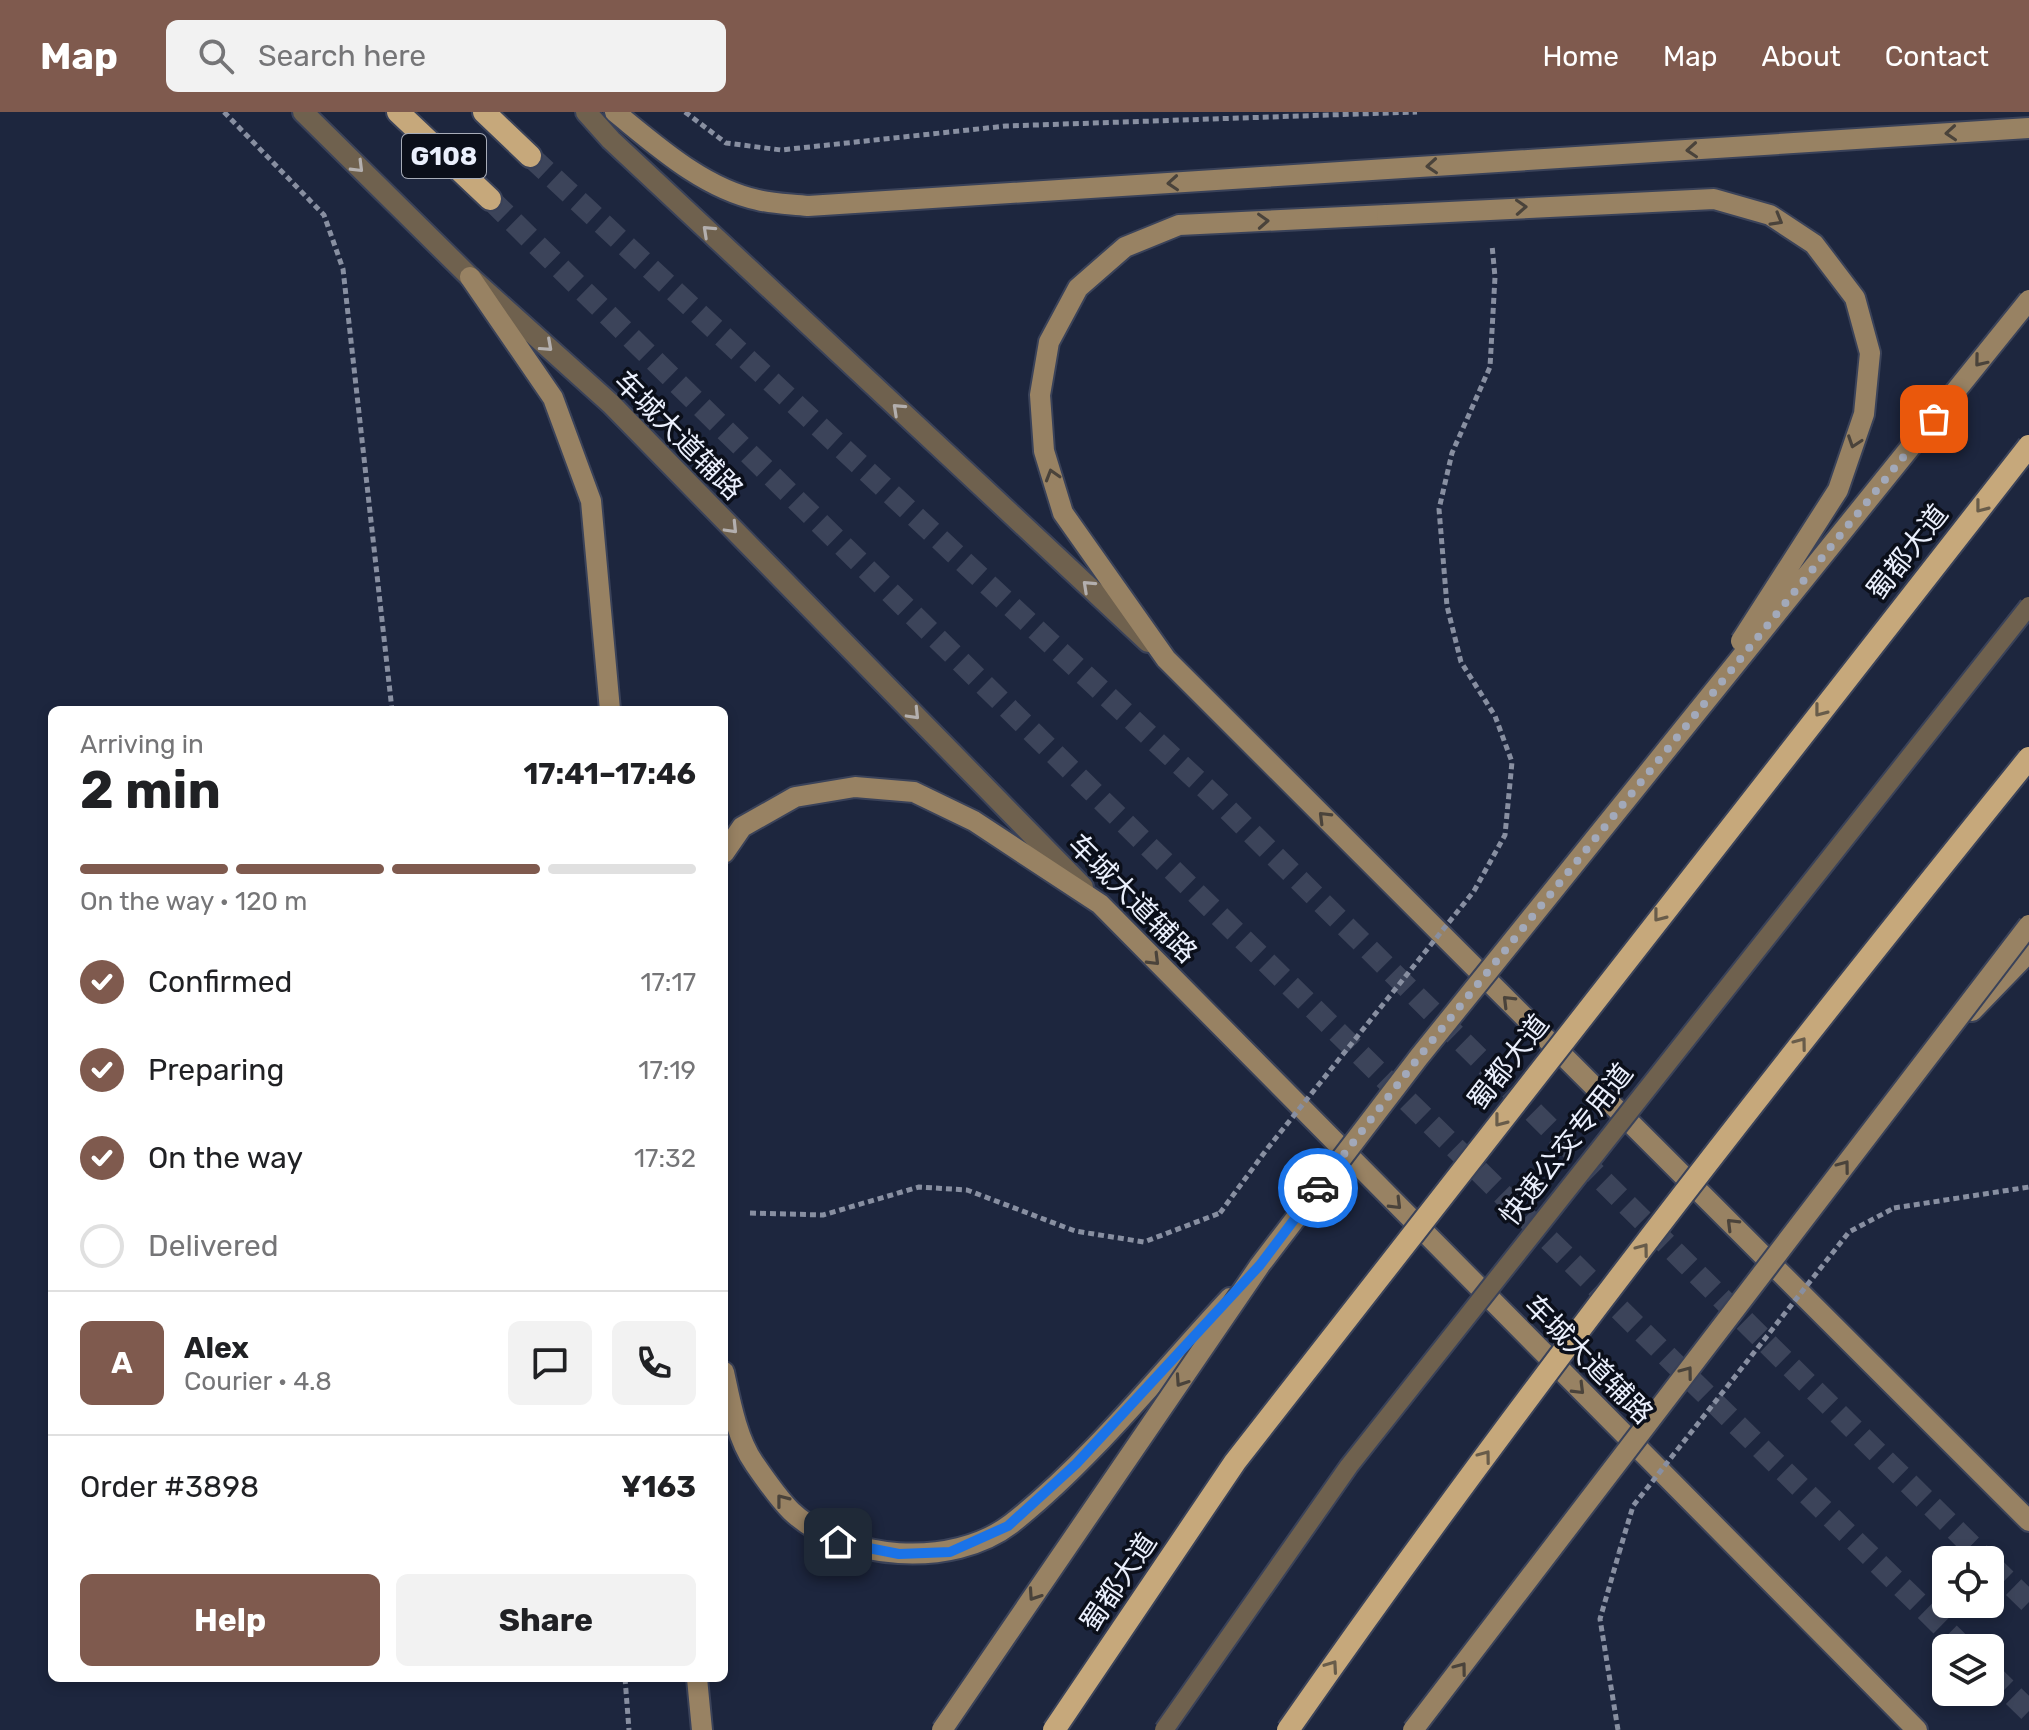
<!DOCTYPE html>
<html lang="en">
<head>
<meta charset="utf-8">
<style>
	body { margin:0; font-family:Rubik,"Noto Sans SC",sans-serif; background:#f2f2f2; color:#202124; height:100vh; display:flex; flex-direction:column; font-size:30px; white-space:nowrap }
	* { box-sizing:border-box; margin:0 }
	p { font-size:26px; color:#757577 }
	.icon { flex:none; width:44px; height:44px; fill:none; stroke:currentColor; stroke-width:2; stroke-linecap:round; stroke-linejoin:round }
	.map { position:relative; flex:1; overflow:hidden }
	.drawer { position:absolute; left:48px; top:594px; width:680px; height:976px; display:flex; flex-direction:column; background:#fff; border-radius:12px; box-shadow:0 4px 12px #0003 }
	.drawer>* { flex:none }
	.tools { position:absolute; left:1932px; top:1434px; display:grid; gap:16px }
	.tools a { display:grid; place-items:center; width:72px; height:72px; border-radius:12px; background:#fff; box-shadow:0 4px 12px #0003; font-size:40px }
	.pin { position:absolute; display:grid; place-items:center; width:68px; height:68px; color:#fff; margin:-34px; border-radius:16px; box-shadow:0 4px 12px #0006 }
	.courier { position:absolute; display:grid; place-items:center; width:80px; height:80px; margin:-40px; border:6px solid #1a73e8; border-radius:50%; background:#fff; color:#222; box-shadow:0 2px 10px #0007 }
	.headline em { font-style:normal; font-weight:700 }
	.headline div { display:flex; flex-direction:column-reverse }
	.headline { display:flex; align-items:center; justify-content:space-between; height:136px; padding:0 32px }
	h1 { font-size:52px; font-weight:700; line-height:60px }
	.bar { display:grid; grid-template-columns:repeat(4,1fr); gap:12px 8px; align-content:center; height:96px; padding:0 32px }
	.bar i { height:10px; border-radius:6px; background:#e0e0e0 }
	.bar .selected { background:#7f5a4e }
	.bar p { grid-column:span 4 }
	.line { display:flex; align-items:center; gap:20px; padding:0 32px; border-top:2px solid #e0e0e0 }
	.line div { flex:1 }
	.round { display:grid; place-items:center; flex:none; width:84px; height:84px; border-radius:12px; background:#f2f2f2 }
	ol { padding:0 32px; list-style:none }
	li { display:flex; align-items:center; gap:24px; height:88px }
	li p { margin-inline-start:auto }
	li .icon { padding:8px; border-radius:50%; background:#7f5a4e; color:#fff; stroke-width:4 }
	li:last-child { color:#757577 }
	li i { width:44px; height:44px; border:4px solid #e0e0e0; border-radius:50% }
	.primary-button { display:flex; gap:16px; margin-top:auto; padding:16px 32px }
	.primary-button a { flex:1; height:92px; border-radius:12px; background:#7f5a4e; color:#fff; font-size:32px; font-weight:700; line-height:92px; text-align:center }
	.primary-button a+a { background:#f2f2f2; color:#202124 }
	header { display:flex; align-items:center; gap:48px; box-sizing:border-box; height:112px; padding:0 40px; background:#7f5a4e; color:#fff }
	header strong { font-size:38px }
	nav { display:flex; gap:44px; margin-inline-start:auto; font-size:28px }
	.search { width:560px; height:72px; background:#f2f2f2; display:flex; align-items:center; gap:20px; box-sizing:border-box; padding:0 28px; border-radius:12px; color:#757577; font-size:30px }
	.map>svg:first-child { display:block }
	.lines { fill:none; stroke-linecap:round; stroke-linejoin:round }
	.trunk-tunnel { stroke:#3c445a; stroke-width:22; stroke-dasharray:22 11; stroke-linecap:butt }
	.tertiary-casing { stroke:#3a4259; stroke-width:24 }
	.secondary-casing { stroke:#3a4259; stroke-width:24 }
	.trunk-casing { stroke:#3a4259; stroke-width:26 }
	.path { stroke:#888fa1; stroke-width:5; stroke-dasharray:6 4; stroke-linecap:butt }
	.tertiary { stroke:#6f614e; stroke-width:20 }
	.secondary { stroke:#988263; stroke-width:20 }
	.trunk { stroke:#c6a87b; stroke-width:22 }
	.service-bridge-casing { stroke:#3a4259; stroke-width:22; stroke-linecap:butt }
	.secondary-bridge-casing { stroke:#3a4259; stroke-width:24; stroke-linecap:butt }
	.trunk-bridge-casing { stroke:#3a4259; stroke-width:26; stroke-linecap:butt }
	.path-bridge { stroke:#888fa1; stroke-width:5; stroke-dasharray:6 4; stroke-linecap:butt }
	.service-bridge { stroke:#6f614e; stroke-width:18 }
	.secondary-bridge { stroke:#988263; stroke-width:20 }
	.trunk-bridge { stroke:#c6a87b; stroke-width:22 }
	.oneway { stroke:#4a433b }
	.oneway2 { stroke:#b3afae }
	.oneway3 { stroke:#685c4a }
	.done { stroke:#a2a9ba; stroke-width:8; stroke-dasharray:0 14.4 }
	.route { stroke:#1a73e8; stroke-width:10 }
	.labels { text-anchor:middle; stroke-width:7; stroke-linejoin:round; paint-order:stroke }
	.shield { fill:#0b0f1a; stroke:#a7acb8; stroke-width:2 }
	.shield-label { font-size:26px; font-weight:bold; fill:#eaeffc }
	.street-label { font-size:28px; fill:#eaeffc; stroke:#0b0f1a }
</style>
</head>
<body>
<header>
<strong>Map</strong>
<div class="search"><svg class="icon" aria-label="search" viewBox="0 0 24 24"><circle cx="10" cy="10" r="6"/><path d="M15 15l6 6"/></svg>Search here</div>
<nav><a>Home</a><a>Map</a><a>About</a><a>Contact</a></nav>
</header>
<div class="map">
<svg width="2029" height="1618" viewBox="0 0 2029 1618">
	<rect width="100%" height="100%" fill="#1d263e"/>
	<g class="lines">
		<!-- trunk-tunnel -->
		<path class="trunk-tunnel" d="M530,44L1215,685L1986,1448
			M490,87L1964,1536
			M1990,1452L2029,1490
			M1990,1561L2029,1599"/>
		<!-- tertiary casing -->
		<g class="tertiary-casing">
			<path id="tertiary" d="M303,0L470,165L611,292L1083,775
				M586,0L611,28L1148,530"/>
		</g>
		<!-- secondary casing -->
		<g class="secondary-casing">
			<path id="secondary" d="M615,0C657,34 703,76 758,88C774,92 791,92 808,94L2029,16
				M1387,103L1179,113L1125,135L1078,176L1049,230L1040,283L1044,339L1063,401L1166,547L2029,1409
				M470,165L553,286L591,389L610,598
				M724,741L742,715L795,685L855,675L914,680L974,709L1100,792L1917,1618
				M1972,899L2029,840
				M724,1260C730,1288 737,1327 754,1351C765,1367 778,1386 791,1399C844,1449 952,1457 1011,1412C1090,1350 1161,1260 1230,1186
				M697,1566L702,1618"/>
		</g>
		<!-- trunk casing -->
		<g class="trunk-casing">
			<path id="trunk" d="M398,0L490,87
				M484,0L530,44"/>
		</g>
		<!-- path -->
		<path class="path" d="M224,0L324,103L343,157L392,598
			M685,0L726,31L781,38L1006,14L1417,0
			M1474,779L1505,723L1512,650L1495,604L1461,550L1447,494L1439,397L1452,341L1490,255L1495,165L1492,133
			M1894,1096L2029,1075
			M750,1101L823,1103L919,1075L967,1078L1075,1119L1144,1130L1220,1101
			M625,1566L629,1618
			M1618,1618L1600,1507L1619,1441"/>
		<!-- tertiary -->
		<use href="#tertiary" class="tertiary"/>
		<!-- secondary -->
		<use href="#secondary" class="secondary"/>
		<!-- trunk -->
		<use href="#trunk" class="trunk"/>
		<!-- service-bridge casing -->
		<g class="service-bridge-casing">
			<path id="service-bridge" d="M1164,1618L1349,1354L2029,494"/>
		</g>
		<!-- secondary-bridge casing -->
		<g class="secondary-bridge-casing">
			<path id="secondary-bridge" d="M1387,103L1714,87L1770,103L1814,132L1855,186L1870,241L1864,302L1838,378L1741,529
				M942,1618L1260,1153L1419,945L2029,188
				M1413,1618L2029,813"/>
		</g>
		<!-- trunk-bridge casing -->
		<g class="trunk-bridge-casing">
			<path id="trunk-bridge" d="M1054,1618L1235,1350L2029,334
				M1288,1618C1521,1284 1773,963 2029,646"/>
		</g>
		<!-- path-bridge -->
		<path class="path-bridge" d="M1220,1101L1267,1037L1474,779
			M1619,1441L1633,1394L1849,1120L1894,1096"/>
		<!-- service-bridge -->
		<use href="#service-bridge" class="service-bridge"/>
		<!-- secondary-bridge -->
		<use href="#secondary-bridge" class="secondary-bridge"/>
		<!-- trunk-bridge -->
		<use href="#trunk-bridge" class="trunk-bridge"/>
	</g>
	<!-- one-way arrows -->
	<defs><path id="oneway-chevron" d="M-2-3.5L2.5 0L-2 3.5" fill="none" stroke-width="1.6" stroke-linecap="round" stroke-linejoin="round" transform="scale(2)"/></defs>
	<g class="oneway">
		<use href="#oneway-chevron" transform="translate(1951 21) rotate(176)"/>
		<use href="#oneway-chevron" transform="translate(1692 38) rotate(176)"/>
		<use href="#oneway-chevron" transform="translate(1432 54) rotate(176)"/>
		<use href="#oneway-chevron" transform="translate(1173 71) rotate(176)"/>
		<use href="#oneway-chevron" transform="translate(1521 95) rotate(-3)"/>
		<use href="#oneway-chevron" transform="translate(1777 108) rotate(30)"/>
		<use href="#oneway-chevron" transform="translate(1263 109) rotate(-3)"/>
		<use href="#oneway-chevron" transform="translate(1980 249) rotate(129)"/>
		<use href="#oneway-chevron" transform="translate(1854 330) rotate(109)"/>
		<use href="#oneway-chevron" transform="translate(1052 363) rotate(-107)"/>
		<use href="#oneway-chevron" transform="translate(1324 705) rotate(-135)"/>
		<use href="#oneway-chevron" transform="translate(1154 848) rotate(45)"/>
		<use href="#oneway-chevron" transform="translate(1508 889) rotate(-135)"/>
		<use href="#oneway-chevron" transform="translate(1844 1054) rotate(-53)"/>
		<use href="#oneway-chevron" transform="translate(1396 1092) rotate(45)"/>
		<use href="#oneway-chevron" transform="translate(1732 1112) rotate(-135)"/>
		<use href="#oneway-chevron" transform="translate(1687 1260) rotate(-53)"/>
		<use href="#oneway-chevron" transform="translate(1181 1269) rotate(124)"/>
		<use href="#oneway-chevron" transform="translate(1579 1277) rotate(45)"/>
		<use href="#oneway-chevron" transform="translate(782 1388) rotate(-128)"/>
		<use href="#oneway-chevron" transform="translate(1034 1483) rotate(124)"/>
		<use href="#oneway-chevron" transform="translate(1461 1556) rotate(-53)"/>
	</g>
	<g class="oneway2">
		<use href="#oneway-chevron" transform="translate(358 55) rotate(45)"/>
		<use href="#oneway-chevron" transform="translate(708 119) rotate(-137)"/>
		<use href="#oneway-chevron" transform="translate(547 234) rotate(42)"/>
		<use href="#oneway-chevron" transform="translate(898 297) rotate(-137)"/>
		<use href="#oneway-chevron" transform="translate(732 416) rotate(46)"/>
		<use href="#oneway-chevron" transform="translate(1088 474) rotate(-137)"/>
		<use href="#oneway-chevron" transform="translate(914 602) rotate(46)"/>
	</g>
	<g class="oneway3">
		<use href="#oneway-chevron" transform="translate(1981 395) rotate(128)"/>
		<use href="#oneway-chevron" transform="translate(1820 599) rotate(128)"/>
		<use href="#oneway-chevron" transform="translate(1659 804) rotate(128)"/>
		<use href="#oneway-chevron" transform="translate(1801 931) rotate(-53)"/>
		<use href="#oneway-chevron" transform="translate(1500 1009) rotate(128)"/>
		<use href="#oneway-chevron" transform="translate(1643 1137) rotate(-53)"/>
		<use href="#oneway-chevron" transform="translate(1485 1344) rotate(-53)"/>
		<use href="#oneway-chevron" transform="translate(1332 1554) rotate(-55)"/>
	</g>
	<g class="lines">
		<!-- done -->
		<path class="done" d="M1318,1076L1419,945L1934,307"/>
		<!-- route -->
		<path class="route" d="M838,1430L899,1442L950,1440L1008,1414L1076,1352L1260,1153L1318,1076"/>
	</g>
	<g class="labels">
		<!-- shield labels -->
		<rect class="shield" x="402" y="22" width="84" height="44" rx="6"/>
		<g class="shield-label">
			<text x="444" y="53">G108</text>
		</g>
		<!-- street labels -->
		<g class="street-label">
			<text transform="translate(679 323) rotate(45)" y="10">车城大道辅路</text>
			<text transform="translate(1907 440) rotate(-52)" y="10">蜀都大道</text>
			<text transform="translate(1133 786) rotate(45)" y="10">车城大道辅路</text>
			<text transform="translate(1508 950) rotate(-52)" y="10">蜀都大道</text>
			<text transform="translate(1566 1032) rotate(-52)" y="10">快速公交专用道</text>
			<text transform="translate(1589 1247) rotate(45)" y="10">车城大道辅路</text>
			<text transform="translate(1118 1470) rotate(-56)" y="10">蜀都大道</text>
		</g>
	</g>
</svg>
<div class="tools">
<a><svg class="icon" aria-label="locate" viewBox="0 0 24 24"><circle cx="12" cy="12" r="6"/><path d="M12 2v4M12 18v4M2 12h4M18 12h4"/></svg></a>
<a><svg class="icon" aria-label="layers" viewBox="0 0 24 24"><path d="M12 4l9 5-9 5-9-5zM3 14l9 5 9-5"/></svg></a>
</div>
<div class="pin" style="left:1934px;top:307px;background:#ea580c"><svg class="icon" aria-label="bag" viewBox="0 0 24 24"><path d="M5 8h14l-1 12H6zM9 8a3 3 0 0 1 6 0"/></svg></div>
<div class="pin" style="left:838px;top:1430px;background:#1f2937"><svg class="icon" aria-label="home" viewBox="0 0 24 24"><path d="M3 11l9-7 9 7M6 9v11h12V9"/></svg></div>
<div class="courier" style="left:1318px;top:1076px"><svg class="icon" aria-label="car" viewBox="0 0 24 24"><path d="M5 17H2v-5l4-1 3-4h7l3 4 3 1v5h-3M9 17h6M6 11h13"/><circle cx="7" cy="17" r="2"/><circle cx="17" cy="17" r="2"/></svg></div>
<section class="drawer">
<div class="headline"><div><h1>2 min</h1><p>Arriving in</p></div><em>17:41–17:46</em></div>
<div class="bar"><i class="selected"></i><i class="selected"></i><i class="selected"></i><i></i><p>On the way · 120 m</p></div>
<ol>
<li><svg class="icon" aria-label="check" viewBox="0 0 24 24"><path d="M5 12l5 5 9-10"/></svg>Confirmed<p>17:17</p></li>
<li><svg class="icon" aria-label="check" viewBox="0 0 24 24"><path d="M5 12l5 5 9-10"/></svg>Preparing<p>17:19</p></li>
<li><svg class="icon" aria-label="check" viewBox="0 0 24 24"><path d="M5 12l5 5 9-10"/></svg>On the way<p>17:32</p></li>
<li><i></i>Delivered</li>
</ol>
<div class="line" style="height:144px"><b class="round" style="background:#7f5a4e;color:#fff">A</b><div><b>Alex</b><p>Courier · 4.8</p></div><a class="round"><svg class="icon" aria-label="chat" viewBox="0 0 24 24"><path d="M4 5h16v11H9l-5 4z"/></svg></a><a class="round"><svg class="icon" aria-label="phone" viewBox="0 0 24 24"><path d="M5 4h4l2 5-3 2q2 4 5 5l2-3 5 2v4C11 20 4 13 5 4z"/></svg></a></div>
<div class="line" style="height:104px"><div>Order #3898</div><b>¥163</b></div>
<div class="primary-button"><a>Help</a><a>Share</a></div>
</section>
</div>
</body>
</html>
